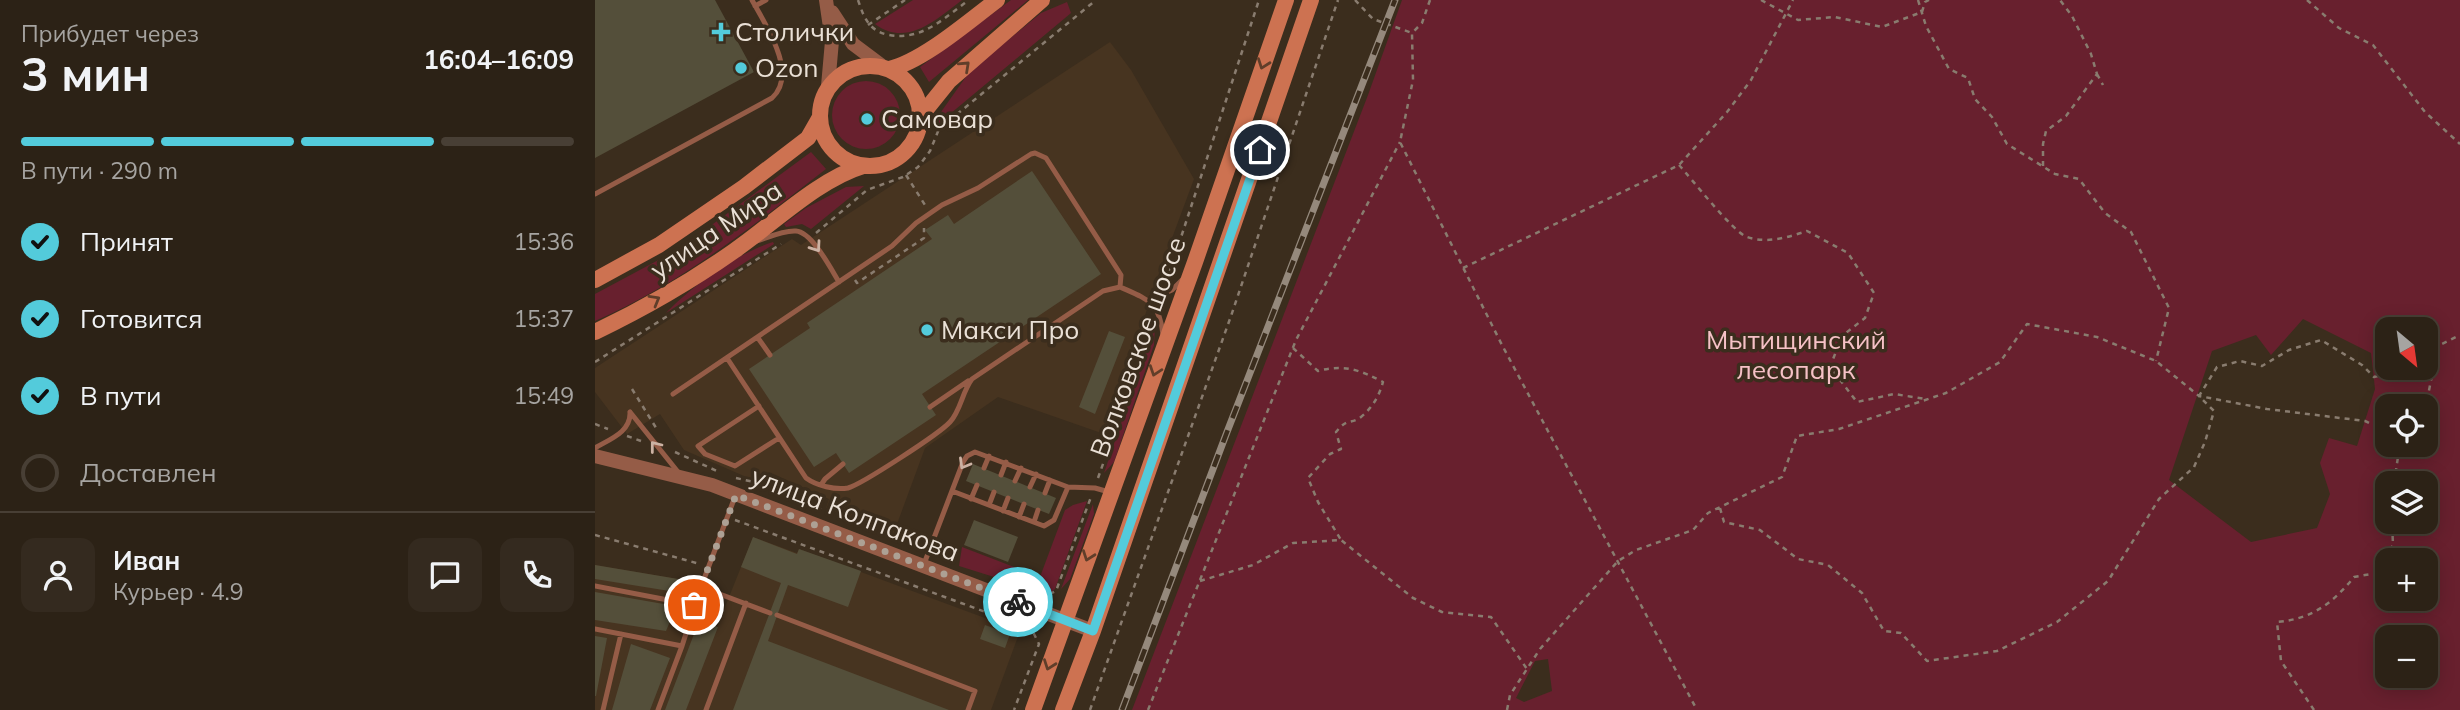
<!DOCTYPE html>
<html lang="ru">
<head>
<meta charset="utf-8">
<style>
	body { margin:0; font-family:Mulish,sans-serif; background:#342a1f; color:#f1f3f6; height:100vh; display:flex; flex-direction:column; font-size:26px; white-space:nowrap }
	* { box-sizing:border-box; margin:0 }
	p { font-size:23px; color:#a6a4a1 }
	.icon { flex:none; width:38px; height:38px; fill:none; stroke:currentColor; stroke-width:2; stroke-linecap:round; stroke-linejoin:round }
	.map { position:relative; flex:1; overflow:hidden }
	.side { display:flex; flex-direction:column; background:#2c2216; width:595px }
	.side>* { flex:none }
	.needle { width:46px; rotate:151deg }
	.tools { position:absolute; left:1780px; top:317px; display:grid; gap:14px }
	.tools a { display:grid; place-items:center; width:63px; height:63px; border-radius:14px; background:#2c2216; box-shadow:0 4px 18px #0003,0 0 0 2px #483f35; font-size:35px }
	.pin { position:absolute; display:grid; place-items:center; width:60px; height:60px; color:#fff; margin:-30px; border:4px solid #fff; border-radius:50%; box-shadow:0 2px 7px #0007 }
	.courier { position:absolute; display:grid; place-items:center; width:70px; height:70px; margin:-35px; border:5px solid #53cbdb; border-radius:50%; background:#fff; color:#222; box-shadow:0 2px 9px #0007 }
	.overview em { font-style:normal; font-weight:700 }
	.overview div { display:flex; flex-direction:column-reverse }
	.overview { display:flex; align-items:center; justify-content:space-between; height:119px; padding:0 21px }
	h1 { font-size:46px; font-weight:700; line-height:52px }
	.bar { display:grid; grid-template-columns:repeat(4,1fr); gap:10px 7px; align-content:center; height:84px; padding:0 21px }
	.bar i { height:9px; border-radius:5px; background:#483f35 }
	.bar .active { background:#53cbdb }
	.bar p { grid-column:span 4 }
	.line { display:flex; align-items:center; gap:18px; padding:0 21px; border-top:2px solid #483f35 }
	.line div { flex:1 }
	.round { display:grid; place-items:center; flex:none; width:74px; height:74px; border-radius:14px; background:#342a1f }
	ol { padding:0 21px; list-style:none }
	li { display:flex; align-items:center; gap:21px; height:77px }
	li p { margin-inline-start:auto }
	li .icon { padding:7px; border-radius:50%; background:#53cbdb; color:#111; stroke-width:4 }
	li:last-child { color:#a6a4a1 }
	li i { width:38px; height:38px; border:4px solid #483f35; border-radius:50% }
	main { display:flex; flex:1; min-height:0 }
	.map>svg:first-child { display:block }
	.built { fill:#473420 }
	.green { fill:#68202e; fill-rule:evenodd }
	.building { fill:#544f3a }
	.lines { fill:none; stroke-linecap:round; stroke-linejoin:round }
	.path { stroke:#897c6f; stroke-width:2.5; stroke-dasharray:5 5; stroke-linecap:butt }
	.service { stroke:#955c47; stroke-width:5 }
	.tertiary { stroke:#955c47; stroke-width:14 }
	.secondary { stroke:#cd7251; stroke-width:16 }
	.rail-casing { stroke:#95897c; stroke-width:7 }
	.rail { stroke:#3b2d1d; stroke-width:4.5; stroke-dasharray:13; stroke-linecap:butt }
	.oneway { stroke:#603e2a }
	.oneway2 { stroke:#ccb2a4 }
	.done { stroke:#ada195; stroke-width:7; stroke-dasharray:0 12.6 }
	.route { stroke:#53cbdb; stroke-width:9 }
	.poi-dot { fill:#53cbdb; stroke:#3b2d1d; stroke-width:2.5 }
	.labels { text-anchor:middle; stroke-width:7; stroke-linejoin:round; paint-order:stroke }
	.poi-label { font-size:26px; fill:#eae0d6; stroke:#3b2d1d; text-anchor:start }
	.street-label { font-size:26px; fill:#eae0d6; stroke:#3b2d1d }
	.park-label { font-size:26px; fill:#f6c1c6; stroke:#3b2d1d }
</style>
</head>
<body>
<main>
<section class="side">
<div class="overview"><div><h1>3 мин</h1><p>Прибудет через</p></div><em>16:04–16:09</em></div>
<div class="bar"><i class="active"></i><i class="active"></i><i class="active"></i><i></i><p>В пути · 290 m</p></div>
<ol>
<li><svg class="icon" aria-label="check" viewBox="0 0 24 24"><path d="M5 12l5 5 9-10"/></svg>Принят<p>15:36</p></li>
<li><svg class="icon" aria-label="check" viewBox="0 0 24 24"><path d="M5 12l5 5 9-10"/></svg>Готовится<p>15:37</p></li>
<li><svg class="icon" aria-label="check" viewBox="0 0 24 24"><path d="M5 12l5 5 9-10"/></svg>В пути<p>15:49</p></li>
<li><i></i>Доставлен</li>
</ol>
<div class="line" style="height:126px"><a class="round"><svg class="icon" aria-label="person" viewBox="0 0 24 24"><circle cx="12" cy="8" r="4"/><path d="M4 21q1-7 8-7t8 7"/></svg></a><div><b>Иван</b><p>Курьер · 4.9</p></div><a class="round"><svg class="icon" aria-label="chat" viewBox="0 0 24 24"><path d="M4 5h16v11H9l-5 4z"/></svg></a><a class="round"><svg class="icon" aria-label="phone" viewBox="0 0 24 24"><path d="M5 4h4l2 5-3 2q2 4 5 5l2-3 5 2v4C11 20 4 13 5 4z"/></svg></a></div>
</section>
<div class="map">
<svg width="1865" height="710" viewBox="0 0 1865 710">
	<rect width="100%" height="100%" fill="#3b2d1d"/>
	<!-- built -->
	<path class="built" d="M515,42L536,70L599,179L560,284L512,435L403,397L330,448L298,535L231,508L234,499L174,472L165,479L149,476L89,450L65,414L32,434L0,392V368L197,239L206,245Z
		M158,537L202,553L204,549L425,631L396,710H0V565L95,581L93,594H85L81,612L122,627Z"/>
	<!-- green -->
	<path class="green" d="M318,0H367C342,19 312,48 280,24Z
		M416,0H433L334,82L325,67Z
		M807,0H1865V710H537L773,95ZM1708,319L1776,353L1780,389L1762,446L1734,438L1725,463L1735,494L1722,528L1656,542L1574,480L1617,351L1661,335L1676,355ZM1792,329H1830V368H1792ZM1792,406H1830V444H1792ZM1792,483H1830V522H1792ZM1792,560H1830V598H1792ZM1792,637H1830V676H1792ZM953,659L957,691L929,702L921,698L940,661Z
		M472,2L476,13L343,124L346,112L375,71L446,13Z
		M237 115a34 34 0 1 1 68 0a34 34 0 1 1-68 0Z
		M216,152L231,169C158,226 85,284 0,321V294L84,249Z
		M269,186L216,229L207,224L191,227L189,224L211,208L251,187Z
		M178,242L179,244L71,313C97,286 142,253 178,242Z
		M560,324L559,345L519,462L509,473Z
		M492,501L460,589L457,592L415,582L364,566L367,547L445,577L470,510L478,505Z
		M498,504L499,514L475,579L466,589Z"/>
	<!-- building -->
	<path class="building" d="M0,0H120L159,72L0,158Z
		M437,171L506,274L327,394L341,415L254,473L241,453L219,467L154,369L215,328L212,323L337,239L330,230L353,215L359,224Z
		M514,331L530,337L500,414L484,407Z
		M378,464L461,498L454,514L371,481Z
		M379,520L423,537L413,562L369,545Z
		M158,537L202,554L204,549L266,571L253,607L193,585L173,641L354,710H138L186,583L146,567Z
		M0,565L95,581L93,594L0,579Z
		M0,592L80,606L76,619L71,631L0,620Z
		M104,621L123,627L91,710H70Z
		M390,625L415,634L410,648L385,639Z
		M0,636L12,638L1,696H0Z
		M36,644L75,658L55,710H17Z"/>
	<g class="lines">
		<!-- path -->
		<path class="path" d="M263,0C269,18 274,31 294,35C327,41 349,18 374,0
			M760,0L778,19L817,33
			M835,0L827,23L817,33L818,80L805,142L907,345L1102,710
			M1166,0L1203,20L1240,17L1287,27L1327,12L1330,2L1334,0
			M1323,0L1331,26L1354,69L1373,78L1380,99L1397,117L1412,144L1460,174L1484,179L1510,213L1536,232L1574,308L1561,361
			M1712,0L1744,28L1778,45L1830,112L1865,144
			M273,25L310,0
			M1502,74L1508,85
			M1084,165C1096,178 1138,232 1152,237C1172,244 1194,237 1212,231L1253,253L1279,293L1270,318L1247,336L1235,367L1262,402L1299,394L1331,399
			M1448,166V144L1451,131L1471,116L1502,74L1496,54L1477,16L1465,0
			M311,175L330,205
			M221,233L272,190L308,177L323,167L335,151L344,129L501,0
			M868,268L1084,165L1132,112L1156,80L1198,0
			M260,280L262,283L329,238V228
			M571,283L664,0
			M698,348L723,371C749,364 765,370 788,382C784,396 778,407 766,417C755,425 753,417 741,432L746,449L735,454L713,478L723,502L746,540
			M1830,357L1841,347
			M0,362L186,244
			M37,389L63,431
			M1830,410L1843,346L1865,335
			M0,424L13,429
			M32,436L46,441
			M80,452L122,471
			M141,478L172,485L183,481L228,511
			M503,478L557,326
			M1799,483L1805,444
			M1125,508L1129,522L1165,530L1203,559L1233,565L1267,593L1289,631L1306,633L1332,661L1402,651L1462,622L1513,581L1564,499L1599,467L1610,442L1619,411L1604,396L1622,367L1645,361L1667,366L1694,350L1726,340L1767,365L1779,377L1817,368
			M140,520L426,625L438,632L444,644L419,710
			M0,535L105,564
			M605,581L658,565L698,543L746,540L818,598L847,612L896,617L932,669
			M426,587L452,595L461,591L496,497
			M495,710L636,316L743,0
			M553,710L701,340L805,142
			M912,710L915,695L945,649L1023,561L1041,550L1098,530L1113,513L1187,477L1202,436L1244,429L1351,393L1405,362L1432,324L1502,337L1561,361L1604,396L1672,409L1770,421L1792,431
			M1719,710L1686,661L1682,622C1717,619 1738,603 1759,577L1782,573L1798,545L1797,522"/>
		<!-- service -->
		<path class="service" d="M160,6L171,0
			M0,194L177,98C204,74 170,24 157,0
			M162,241C174,237 189,230 201,231C217,232 236,269 244,282
			M525,287C552,299 565,302 568,335
			M554,300L577,290L587,280
			M163,338L175,355
			M78,394L297,246L321,223L347,205L383,188L436,154L440,153L451,158L526,275L525,287L508,291L377,379C367,392 366,410 355,422C344,434 267,484 253,488C240,490 222,486 211,478L132,358
			M164,406L103,446L110,454L140,466L184,438
			M335,407L373,381
			M35,412L83,472
			M0,448C15,439 36,432 35,412
			M389,468L394,456
			M406,475L411,462
			M420,481L426,468
			M226,485L230,479L248,464
			M435,487L441,474
			M357,491L449,526L459,520L473,487
			M450,493L455,480
			M141,494L106,587L175,613
			M376,499L382,485
			M394,505L399,492
			M408,511L413,498
			M424,517L429,504
			M439,522L443,510
			M329,564L368,462L372,456L380,452L473,487L500,488L514,492
			M0,586L99,605
			M182,615L380,691L373,710
			M0,629L87,646L63,710
			M87,646L106,587
			M8,710L26,634
			M111,710L151,603"/>
		<!-- tertiary -->
		<path class="tertiary" d="M231,0L237,41L233,86
			M237,12L258,44L286,65
			M0,456L117,485L498,631"/>
		<!-- secondary -->
		<path class="secondary" d="M225 116a50 50 0 1 1 100 0a50 50 0 1 1-100 0Z
			M294,69C327,62 374,21 402,0
			M325,117L354,81L447,0
			M0,280L64,245L149,187L213,138L225,117
			M0,332C48,309 95,282 139,251C178,224 224,179 268,166
			M438,710L600,262L691,0
			M468,710L498,631L716,0"/>
		<!-- rail casing -->
		<g class="rail-casing">
			<path id="rail" d="M527,710L632,432L800,0"/>
		</g>
		<!-- rail -->
		<use href="#rail" class="rail"/>
	</g>
	<!-- one-way arrows -->
	<defs><path id="oneway-chevron" d="M-2-3.5L2.5 0L-2 3.5" fill="none" stroke-width="1.6" stroke-linecap="round" stroke-linejoin="round" transform="scale(1.75)"/></defs>
	<g class="oneway">
		<use href="#oneway-chevron" transform="translate(668 64) rotate(110)"/>
		<use href="#oneway-chevron" transform="translate(370 66) rotate(-43)"/>
		<use href="#oneway-chevron" transform="translate(60 300) rotate(-30)"/>
		<use href="#oneway-chevron" transform="translate(560 371) rotate(109)"/>
		<use href="#oneway-chevron" transform="translate(493 556) rotate(110)"/>
		<use href="#oneway-chevron" transform="translate(454 665) rotate(110)"/>
	</g>
	<g class="oneway2">
		<use href="#oneway-chevron" transform="translate(221 247) rotate(55)"/>
		<use href="#oneway-chevron" transform="translate(60 446) rotate(-128)"/>
		<use href="#oneway-chevron" transform="translate(369 464) rotate(120)"/>
	</g>
	<g class="lines">
		<!-- done -->
		<path class="done" d="M99,605L141,495L423,602"/>
		<!-- route -->
		<path class="route" d="M423,602L498,631L665,150"/>
	</g>
	<!-- markers -->
	<g class="poi-dot">
		<path d="M122.5 21.5h7v7h7v7h-7v7h-7v-7h-7v-7h7z"/>
		<circle cx="146" cy="68" r="7"/>
		<circle cx="272" cy="119" r="7"/>
		<circle cx="332" cy="330" r="7"/>
	</g>
	<g class="labels">
		<!-- poi labels -->
		<g class="poi-label">
			<text x="140" y="41">Столички</text>
			<text x="160" y="77">Ozon</text>
			<text x="286" y="128">Самовар</text>
			<text x="346" y="339">Макси Про</text>
		</g>
		<!-- street labels -->
		<g class="street-label">
			<text transform="translate(121 230) rotate(-34)" y="9">улица Мира</text>
			<text transform="translate(543 347) rotate(-70)" y="9">Волковское шоссе</text>
			<text transform="translate(260 514) rotate(21)" y="9">улица Колпакова</text>
		</g>
		<!-- park labels -->
		<g class="park-label">
			<text x="1201" y="349">Мытищинский<tspan x="1201" dy="30">лесопарк</tspan></text>
		</g>
	</g>
</svg>
<div class="tools">
<a><svg class="needle" viewBox="-14 -14 28 28"><path d="M0-13l5 13h-10z" fill="#e53935"/><path d="M0 13l5-13h-10z" fill="#a6a4a1"/></svg></a>
<a><svg class="icon" aria-label="locate" viewBox="0 0 24 24"><circle cx="12" cy="12" r="6"/><path d="M12 2v4M12 18v4M2 12h4M18 12h4"/></svg></a>
<a><svg class="icon" aria-label="layers" viewBox="0 0 24 24"><path d="M12 4l9 5-9 5-9-5zM3 14l9 5 9-5"/></svg></a>
<a>+</a>
<a>−</a>
</div>
<div class="pin" style="left:99px;top:605px;background:#ea580c"><svg class="icon" aria-label="bag" viewBox="0 0 24 24"><path d="M5 8h14l-1 12H6zM9 8a3 3 0 0 1 6 0"/></svg></div>
<div class="pin" style="left:665px;top:150px;background:#1f2937"><svg class="icon" aria-label="home" viewBox="0 0 24 24"><path d="M3 11l9-7 9 7M6 9v11h12V9"/></svg></div>
<div class="courier" style="left:423px;top:602px"><svg class="icon" aria-label="bike" viewBox="0 0 24 24"><circle cx="6" cy="16" r="4"/><circle cx="18" cy="16" r="4"/><path d="M6 16l4-8h5l3 8M10 8l3 8H6M13 5h3"/></svg></div>
</div>
</main>
</body>
</html>
